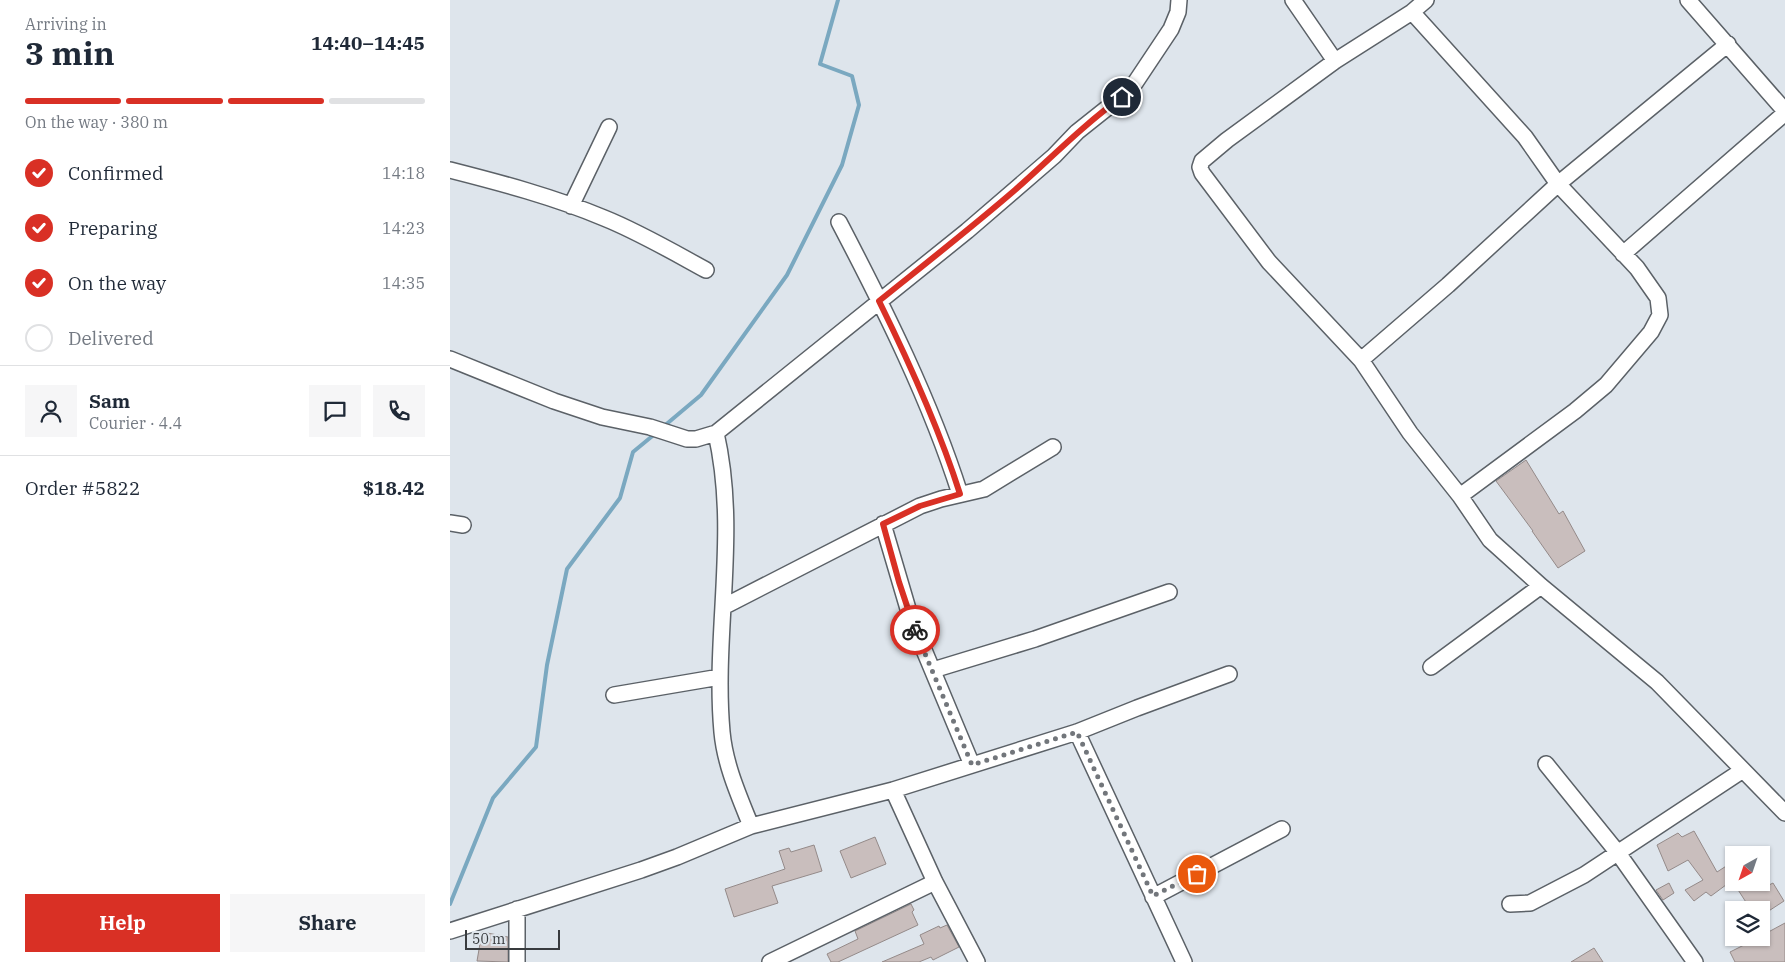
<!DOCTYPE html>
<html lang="en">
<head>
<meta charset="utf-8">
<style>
	body { margin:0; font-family:"IBM Plex Serif",serif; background:#f6f6f7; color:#1f2937; height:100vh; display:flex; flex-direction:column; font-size:19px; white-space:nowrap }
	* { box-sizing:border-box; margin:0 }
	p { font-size:16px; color:#747a83 }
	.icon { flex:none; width:28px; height:28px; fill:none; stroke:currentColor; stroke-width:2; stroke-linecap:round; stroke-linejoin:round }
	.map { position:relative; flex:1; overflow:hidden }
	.sheet { display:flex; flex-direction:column; background:#fff; width:450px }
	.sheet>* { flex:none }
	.needle { width:32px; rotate:220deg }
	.tools { position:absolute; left:1275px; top:846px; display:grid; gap:10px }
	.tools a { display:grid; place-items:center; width:45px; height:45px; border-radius:0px; background:#fff; box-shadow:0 1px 4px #0004; font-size:25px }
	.scale { position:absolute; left:15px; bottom:12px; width:95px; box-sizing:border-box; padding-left:5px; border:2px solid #383b3e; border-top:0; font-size:14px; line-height:18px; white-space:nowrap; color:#383b3e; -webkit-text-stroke:4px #dee5ec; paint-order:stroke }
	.pin { position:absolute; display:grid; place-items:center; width:42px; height:42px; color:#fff; margin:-21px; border:2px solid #fff; border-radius:50%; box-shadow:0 1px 5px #0007 }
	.courier { position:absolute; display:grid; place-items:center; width:50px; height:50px; margin:-25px; border:4px solid #d93025; border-radius:50%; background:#fff; color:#222; box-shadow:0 1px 6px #0007 }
	.head em { font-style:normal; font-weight:800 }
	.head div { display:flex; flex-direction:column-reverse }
	.head { display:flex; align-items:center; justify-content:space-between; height:85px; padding:0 25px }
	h1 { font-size:32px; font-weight:800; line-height:38px }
	.bar { display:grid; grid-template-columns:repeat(4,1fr); gap:8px 5px; align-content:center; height:60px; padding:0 25px }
	.bar i { height:6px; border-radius:4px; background:#e0e1e3 }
	.bar .active { background:#d93025 }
	.bar p { grid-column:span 4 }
	.line { display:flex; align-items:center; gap:12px; padding:0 25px; border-top:1px solid #e0e1e3 }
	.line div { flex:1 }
	.round { display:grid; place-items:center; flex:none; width:52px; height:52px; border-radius:0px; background:#f6f6f7 }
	ol { padding:0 25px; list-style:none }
	li { display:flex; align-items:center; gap:15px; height:55px }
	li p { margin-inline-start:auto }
	li .icon { padding:5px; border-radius:50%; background:#d93025; color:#fff; stroke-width:4 }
	li:last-child { color:#747a83 }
	li i { width:28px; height:28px; border:2px solid #e0e1e3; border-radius:50% }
	.button { display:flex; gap:10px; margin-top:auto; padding:10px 25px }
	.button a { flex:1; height:58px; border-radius:0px; background:#d93025; color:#fff; font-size:20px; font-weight:800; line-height:58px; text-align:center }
	.button a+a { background:#f6f6f7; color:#1f2937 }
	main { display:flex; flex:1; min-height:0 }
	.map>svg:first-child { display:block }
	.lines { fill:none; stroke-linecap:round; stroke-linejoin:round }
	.stream { stroke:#7aa8c0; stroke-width:4 }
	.building { fill:#c9bebd; stroke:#948a89 }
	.minor-casing { stroke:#5b6167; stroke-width:18 }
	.minor { stroke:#fff; stroke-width:15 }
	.done { stroke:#72767b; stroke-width:5; stroke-dasharray:0 9 }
	.route { stroke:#d93025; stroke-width:6 }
</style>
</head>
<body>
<main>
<section class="sheet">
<div class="head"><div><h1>3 min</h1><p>Arriving in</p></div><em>14:40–14:45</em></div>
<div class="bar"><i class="active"></i><i class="active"></i><i class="active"></i><i></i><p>On the way · 380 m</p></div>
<ol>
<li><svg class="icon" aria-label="check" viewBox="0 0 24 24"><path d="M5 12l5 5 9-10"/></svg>Confirmed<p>14:18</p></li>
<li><svg class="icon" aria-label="check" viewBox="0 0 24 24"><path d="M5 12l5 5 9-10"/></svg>Preparing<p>14:23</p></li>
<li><svg class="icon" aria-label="check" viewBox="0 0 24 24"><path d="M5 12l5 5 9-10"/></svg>On the way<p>14:35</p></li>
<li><i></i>Delivered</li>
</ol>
<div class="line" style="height:90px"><a class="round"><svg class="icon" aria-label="person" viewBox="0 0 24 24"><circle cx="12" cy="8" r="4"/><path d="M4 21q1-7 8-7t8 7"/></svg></a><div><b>Sam</b><p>Courier · 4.4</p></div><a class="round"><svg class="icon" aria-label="chat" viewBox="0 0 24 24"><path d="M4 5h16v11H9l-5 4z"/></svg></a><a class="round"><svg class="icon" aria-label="phone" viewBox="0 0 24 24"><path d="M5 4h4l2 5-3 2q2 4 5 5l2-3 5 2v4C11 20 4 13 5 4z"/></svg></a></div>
<div class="line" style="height:65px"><div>Order #5822</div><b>$18.42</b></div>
<div class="button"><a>Help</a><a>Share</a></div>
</section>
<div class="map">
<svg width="1335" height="962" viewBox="0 0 1335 962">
	<rect width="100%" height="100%" fill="#dee5ec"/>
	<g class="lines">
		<!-- stream -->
		<path class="stream" d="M213,427L251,395L337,275L392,165L409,105L402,76L370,64L388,0
			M0,904L43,798L86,747L97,665L117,569L170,498L183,452L206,433"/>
	</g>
	<!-- building -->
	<path class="building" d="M1076,460L1109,514L1113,511L1135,551L1108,568L1082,531H1083L1046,481Z
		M1244,831L1267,872L1284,861V879L1261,896L1256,892L1244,901L1235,890L1253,880L1238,860L1218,871L1207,845L1228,833L1232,837Z
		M425,837L436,864L401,878L390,851Z
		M364,845L372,871L322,886L328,903L284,917L275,889L335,869L329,851L339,848L341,852Z
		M1283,882H1314L1317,886L1323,883L1334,901L1311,916V910H1301Z
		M1219,883L1224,893L1213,900L1206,890Z
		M461,904L464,910L462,912L468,925L388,962H381L377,954L408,939L405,931Z
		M1335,923V962H1285L1280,952L1308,938H1311V936Z
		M497,925L509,947L483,960L481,957L469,962H432L474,944L470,935L489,926L490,928Z
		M32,932L58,937V962L27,961Z
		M1144,948L1153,962H1121Z"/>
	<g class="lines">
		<!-- minor casing -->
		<g class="minor-casing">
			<path id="minor" d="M843,0L885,61
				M976,0L962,12L885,61L777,140L752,161L750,167L752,173L819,262L911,360L960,433L1010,496L1040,540L1091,586L1207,682L1335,813
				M1238,0L1335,111
				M962,12L1075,137L1108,184L1187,268L1208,298L1210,315L1201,332L1156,385L1125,411L1010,496
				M0,170C51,183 104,197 154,218C189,232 223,252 256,270
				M121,206L159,127
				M389,222C435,310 480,400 510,494
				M1173,254L1335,113
				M0,359L104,401L152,417L200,427L237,439H246L266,433
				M911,360L998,285L1108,184L1278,44
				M0,523L13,525
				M433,524L461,619L522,765
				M273,607L470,506L491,499L534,489L603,447
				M981,667L1091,586
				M483,670L585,639L719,592
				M164,695L270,677
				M627,732L734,962
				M1096,764L1168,853L1245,962
				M443,790L485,882L527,962
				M301,826C289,796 275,765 272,732C263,633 289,533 266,433L517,231L604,156L627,132L671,97L685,83L721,29L728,12L729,0
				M703,897L832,829
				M1060,904L1080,903L1134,875L1293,770
				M0,931L191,870L227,857L301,826L443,790L627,732L687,708L779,674
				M67,962V909
				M320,962L485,882"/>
		</g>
		<!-- minor -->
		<use href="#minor" class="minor"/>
	</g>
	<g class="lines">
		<!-- done -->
		<path class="done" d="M465,630L522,765L627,732L703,896L747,874"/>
		<!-- route -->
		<path class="route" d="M465,630L449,582L433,524L470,506L510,494C489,428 460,364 429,301C475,264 521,228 565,190C600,159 633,125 672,97"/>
	</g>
</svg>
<div class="tools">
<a><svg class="needle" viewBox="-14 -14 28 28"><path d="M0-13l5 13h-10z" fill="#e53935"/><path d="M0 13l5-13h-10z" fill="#747a83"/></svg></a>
<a><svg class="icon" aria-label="layers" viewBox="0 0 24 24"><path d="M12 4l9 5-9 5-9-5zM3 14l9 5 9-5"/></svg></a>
</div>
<div class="scale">50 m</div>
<div class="pin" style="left:747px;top:874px;background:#ea580c"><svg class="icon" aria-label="bag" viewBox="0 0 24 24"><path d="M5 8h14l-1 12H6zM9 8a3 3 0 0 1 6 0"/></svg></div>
<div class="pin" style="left:672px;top:97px;background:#1f2937"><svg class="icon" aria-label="home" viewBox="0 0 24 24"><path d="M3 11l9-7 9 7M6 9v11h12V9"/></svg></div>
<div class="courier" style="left:465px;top:630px"><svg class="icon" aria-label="bike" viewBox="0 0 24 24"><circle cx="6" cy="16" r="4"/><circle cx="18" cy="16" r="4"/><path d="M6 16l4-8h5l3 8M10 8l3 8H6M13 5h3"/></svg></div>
</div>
</main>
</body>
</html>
